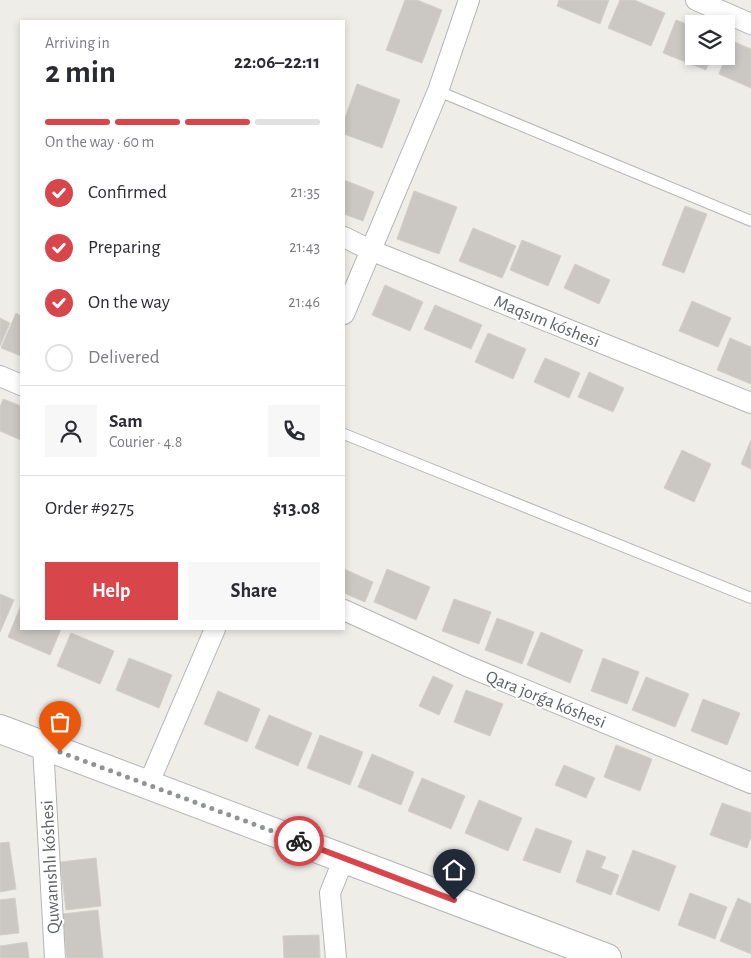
<!DOCTYPE html>
<html lang="en">
<head>
<meta charset="utf-8">
<style>
	body { margin:0; font-family:"Alegreya Sans",sans-serif; background:#f7f7f7; color:#2b2b33; height:100vh; display:flex; flex-direction:column; font-size:19px; white-space:nowrap }
	* { box-sizing:border-box; margin:0 }
	p { font-size:16px; color:#7c7c81 }
	.icon { flex:none; width:28px; height:28px; fill:none; stroke:currentColor; stroke-width:2; stroke-linecap:round; stroke-linejoin:round }
	.map { position:relative; flex:1; overflow:hidden }
	.details { position:absolute; left:20px; top:20px; width:325px; height:610px; display:flex; flex-direction:column; background:#fff; border-radius:0px; box-shadow:0 2px 8px #0003 }
	.details>* { flex:none }
	.buttons { position:absolute; left:685px; top:15px; display:grid; gap:10px }
	.buttons a { display:grid; place-items:center; width:50px; height:50px; border-radius:0px; background:#fff; box-shadow:0 2px 8px #0003; font-size:25px }
	.pin { position:absolute; display:grid; place-items:center; width:42px; height:42px; color:#fff; margin:-51px -21px; border-radius:50% 50% 50% 0; rotate:-45deg; box-shadow:0 0 5px #0007 }
	.pin .icon { rotate:45deg }
	.courier { position:absolute; display:grid; place-items:center; width:50px; height:50px; margin:-25px; border:4px solid #d8454a; border-radius:50%; background:#fff; color:#222; box-shadow:0 1px 6px #0007 }
	.head em { font-style:normal; font-weight:600 }
	.head div { display:flex; flex-direction:column-reverse }
	.head { display:flex; align-items:center; justify-content:space-between; height:85px; padding:0 25px }
	h1 { font-size:32px; font-weight:600; line-height:38px }
	.bar { display:grid; grid-template-columns:repeat(4,1fr); gap:8px 5px; align-content:center; height:60px; padding:0 25px }
	.bar i { height:6px; border-radius:4px; background:#e1e1e2 }
	.bar .active { background:#d8454a }
	.bar p { grid-column:span 4 }
	.line { display:flex; align-items:center; gap:12px; padding:0 25px; border-top:1px solid #e1e1e2 }
	.line div { flex:1 }
	.round { display:grid; place-items:center; flex:none; width:52px; height:52px; border-radius:0px; background:#f7f7f7 }
	ol { padding:0 25px; list-style:none }
	li { display:flex; align-items:center; gap:15px; height:55px }
	li p { margin-inline-start:auto }
	li .icon { padding:5px; border-radius:50%; background:#d8454a; color:#fff; stroke-width:4 }
	li:last-child { color:#7c7c81 }
	li i { width:28px; height:28px; border:2px solid #e1e1e2; border-radius:50% }
	.primary-button { display:flex; gap:10px; margin-top:auto; padding:10px 25px }
	.primary-button a { flex:1; height:58px; border-radius:0px; background:#d8454a; color:#fff; font-size:20px; font-weight:600; line-height:58px; text-align:center }
	.primary-button a+a { background:#f7f7f7; color:#2b2b33 }
	.map>svg:first-child { display:block }
	.building { fill:#cbc8c4; stroke:#d4cec6 }
	.lines { fill:none; stroke-linecap:round; stroke-linejoin:round }
	.lane-casing { stroke:#b2b5b8; stroke-width:12 }
	.street-casing { stroke:#b2b5b8; stroke-width:22 }
	.secondary-casing { stroke:#b2b5b8; stroke-width:30 }
	.lane { stroke:#fff; stroke-width:10 }
	.street { stroke:#fff; stroke-width:20 }
	.secondary { stroke:#fff; stroke-width:28 }
	.done { stroke:#919394; stroke-width:5; stroke-dasharray:0 9 }
	.route { stroke:#d8454a; stroke-width:6 }
	.labels { text-anchor:middle; stroke-width:4; stroke-linejoin:round; paint-order:stroke }
	.street-label { font-size:18px; fill:#5f6366; stroke:#fff }
</style>
</head>
<body>
<div class="map">
<svg width="751" height="958" viewBox="0 0 751 958">
	<rect width="100%" height="100%" fill="#efede8"/>
	<!-- building -->
	<path class="building" d="M405,0H417L442,10L422,63L386,50Z
		M559,0H609L600,24L557,6Z
		M620,0H634L665,13L651,46L608,28Z
		M676,20L694,27V56H711L706,70L663,53Z
		M732,41L751,49V88L719,74Z
		M357,84L400,100L382,148L344,134V121Z
		M344,180L374,192L363,221L344,214Z
		M414,191L457,207L439,254L397,239Z
		M685,206L707,214L684,273L662,265Z
		M473,228L516,246L502,278L459,261Z
		M522,240L561,256L548,286L510,270Z
		M575,264L610,280L599,304L564,288Z
		M385,285L423,302L410,331L372,315Z
		M692,301L731,318L718,347L679,331Z
		M435,305L482,325L471,349L424,329Z
		M16,313L21,316V356L1,348Z
		M0,318L10,323L0,346Z
		M488,333L526,349L513,379L475,362Z
		M730,338L751,347V384L717,370Z
		M545,358L580,373L569,398L534,382Z
		M589,372L624,388L613,412L578,397Z
		M3,399L21,406V440L0,431V407Z
		M751,440V469L741,464Z
		M682,450L711,464L694,502L664,488Z
		M344,569L373,582L365,602L344,593Z
		M387,569L430,587L416,620L374,602Z
		M0,594L14,600L0,632Z
		M454,599L491,612L479,644L442,631Z
		M21,605V629H61L50,655L8,637Z
		M497,618L534,632L522,664L485,650Z
		M541,632L583,650L570,683L527,665Z
		M71,633L114,651L100,684L57,666Z
		M129,658L172,675L159,708L116,690Z
		M603,658L639,672L627,704L591,691Z
		M433,676L453,685L439,715L419,706Z
		M646,677L689,694L675,727L632,710Z
		M466,690L503,704L490,736L454,722Z
		M218,691L260,709L247,742L204,724Z
		M703,699L740,713L727,745L691,731Z
		M269,715L312,733L298,766L255,748Z
		M320,735L363,752L350,785L307,768Z
		M616,745L652,759L640,791L604,777Z
		M372,754L414,772L401,805L358,787Z
		M564,765L595,778L586,798L555,785Z
		M422,778L465,796L451,829L408,811Z
		M479,800L522,818L508,851L465,833Z
		M722,803L751,813V837L747,848L710,835Z
		M536,828L572,841L560,873L523,860Z
		M9,842L16,889L0,892V843Z
		M587,850L606,857L601,868L619,875L611,895L576,882Z
		M633,850L676,866L659,911L616,894Z
		M96,858L101,906L66,910L60,862Z
		M690,893L727,907L715,939L678,925Z
		M15,898L19,933L0,935V900Z
		M738,898L751,904V954L720,941Z
		M98,910L103,958H67L62,914Z
		M319,935L320,958H284L283,936Z
		M27,942L29,958H0V946Z"/>
	<g class="lines">
		<!-- lane casing -->
		<g class="lane-casing">
			<path id="lane" d="M438,91L751,221
				M344,434L751,598"/>
		</g>
		<!-- street casing -->
		<g class="street-casing">
			<path id="street" d="M696,0L751,24
				M344,237L370,250L751,403
				M344,314L438,91L469,0
				M0,376L21,385
				M344,610L467,666L751,783
				M43,746L55,958
				M148,785L215,629
				M336,958L330,893L344,858"/>
		</g>
		<!-- secondary casing -->
		<g class="secondary-casing">
			<path id="secondary" d="M0,729L607,958"/>
		</g>
		<!-- lane -->
		<use href="#lane" class="lane"/>
		<!-- street -->
		<use href="#street" class="street"/>
		<!-- secondary -->
		<use href="#secondary" class="secondary"/>
	</g>
	<g class="lines">
		<!-- done -->
		<path class="done" d="M60,752L299,841"/>
		<!-- route -->
		<path class="route" d="M299,841L454,900"/>
	</g>
	<g class="labels">
		<!-- street labels -->
		<g class="street-label">
			<text transform="translate(547 321) rotate(22)" y="6">Maqsım kóshesi</text>
			<text transform="translate(546 699) rotate(22)" y="6">Qara jorǵa kóshesi</text>
			<text transform="translate(50 867) rotate(-93)" y="6">Quwanıshlı kóshesi</text>
		</g>
	</g>
</svg>
<div class="buttons">
<a><svg class="icon" aria-label="layers" viewBox="0 0 24 24"><path d="M12 4l9 5-9 5-9-5zM3 14l9 5 9-5"/></svg></a>
</div>
<div class="pin" style="left:60px;top:752px;background:#ea580c"><svg class="icon" aria-label="bag" viewBox="0 0 24 24"><path d="M5 8h14l-1 12H6zM9 8a3 3 0 0 1 6 0"/></svg></div>
<div class="pin" style="left:454px;top:900px;background:#1f2937"><svg class="icon" aria-label="home" viewBox="0 0 24 24"><path d="M3 11l9-7 9 7M6 9v11h12V9"/></svg></div>
<div class="courier" style="left:299px;top:841px"><svg class="icon" aria-label="bike" viewBox="0 0 24 24"><circle cx="6" cy="16" r="4"/><circle cx="18" cy="16" r="4"/><path d="M6 16l4-8h5l3 8M10 8l3 8H6M13 5h3"/></svg></div>
<section class="details">
<div class="head"><div><h1>2 min</h1><p>Arriving in</p></div><em>22:06–22:11</em></div>
<div class="bar"><i class="active"></i><i class="active"></i><i class="active"></i><i></i><p>On the way · 60 m</p></div>
<ol>
<li><svg class="icon" aria-label="check" viewBox="0 0 24 24"><path d="M5 12l5 5 9-10"/></svg>Confirmed<p>21:35</p></li>
<li><svg class="icon" aria-label="check" viewBox="0 0 24 24"><path d="M5 12l5 5 9-10"/></svg>Preparing<p>21:43</p></li>
<li><svg class="icon" aria-label="check" viewBox="0 0 24 24"><path d="M5 12l5 5 9-10"/></svg>On the way<p>21:46</p></li>
<li><i></i>Delivered</li>
</ol>
<div class="line" style="height:90px"><a class="round"><svg class="icon" aria-label="person" viewBox="0 0 24 24"><circle cx="12" cy="8" r="4"/><path d="M4 21q1-7 8-7t8 7"/></svg></a><div><b>Sam</b><p>Courier · 4.8</p></div><a class="round"><svg class="icon" aria-label="phone" viewBox="0 0 24 24"><path d="M5 4h4l2 5-3 2q2 4 5 5l2-3 5 2v4C11 20 4 13 5 4z"/></svg></a></div>
<div class="line" style="height:65px"><div>Order #9275</div><b>$13.08</b></div>
<div class="primary-button"><a>Help</a><a>Share</a></div>
</section>
</div>
</body>
</html>
